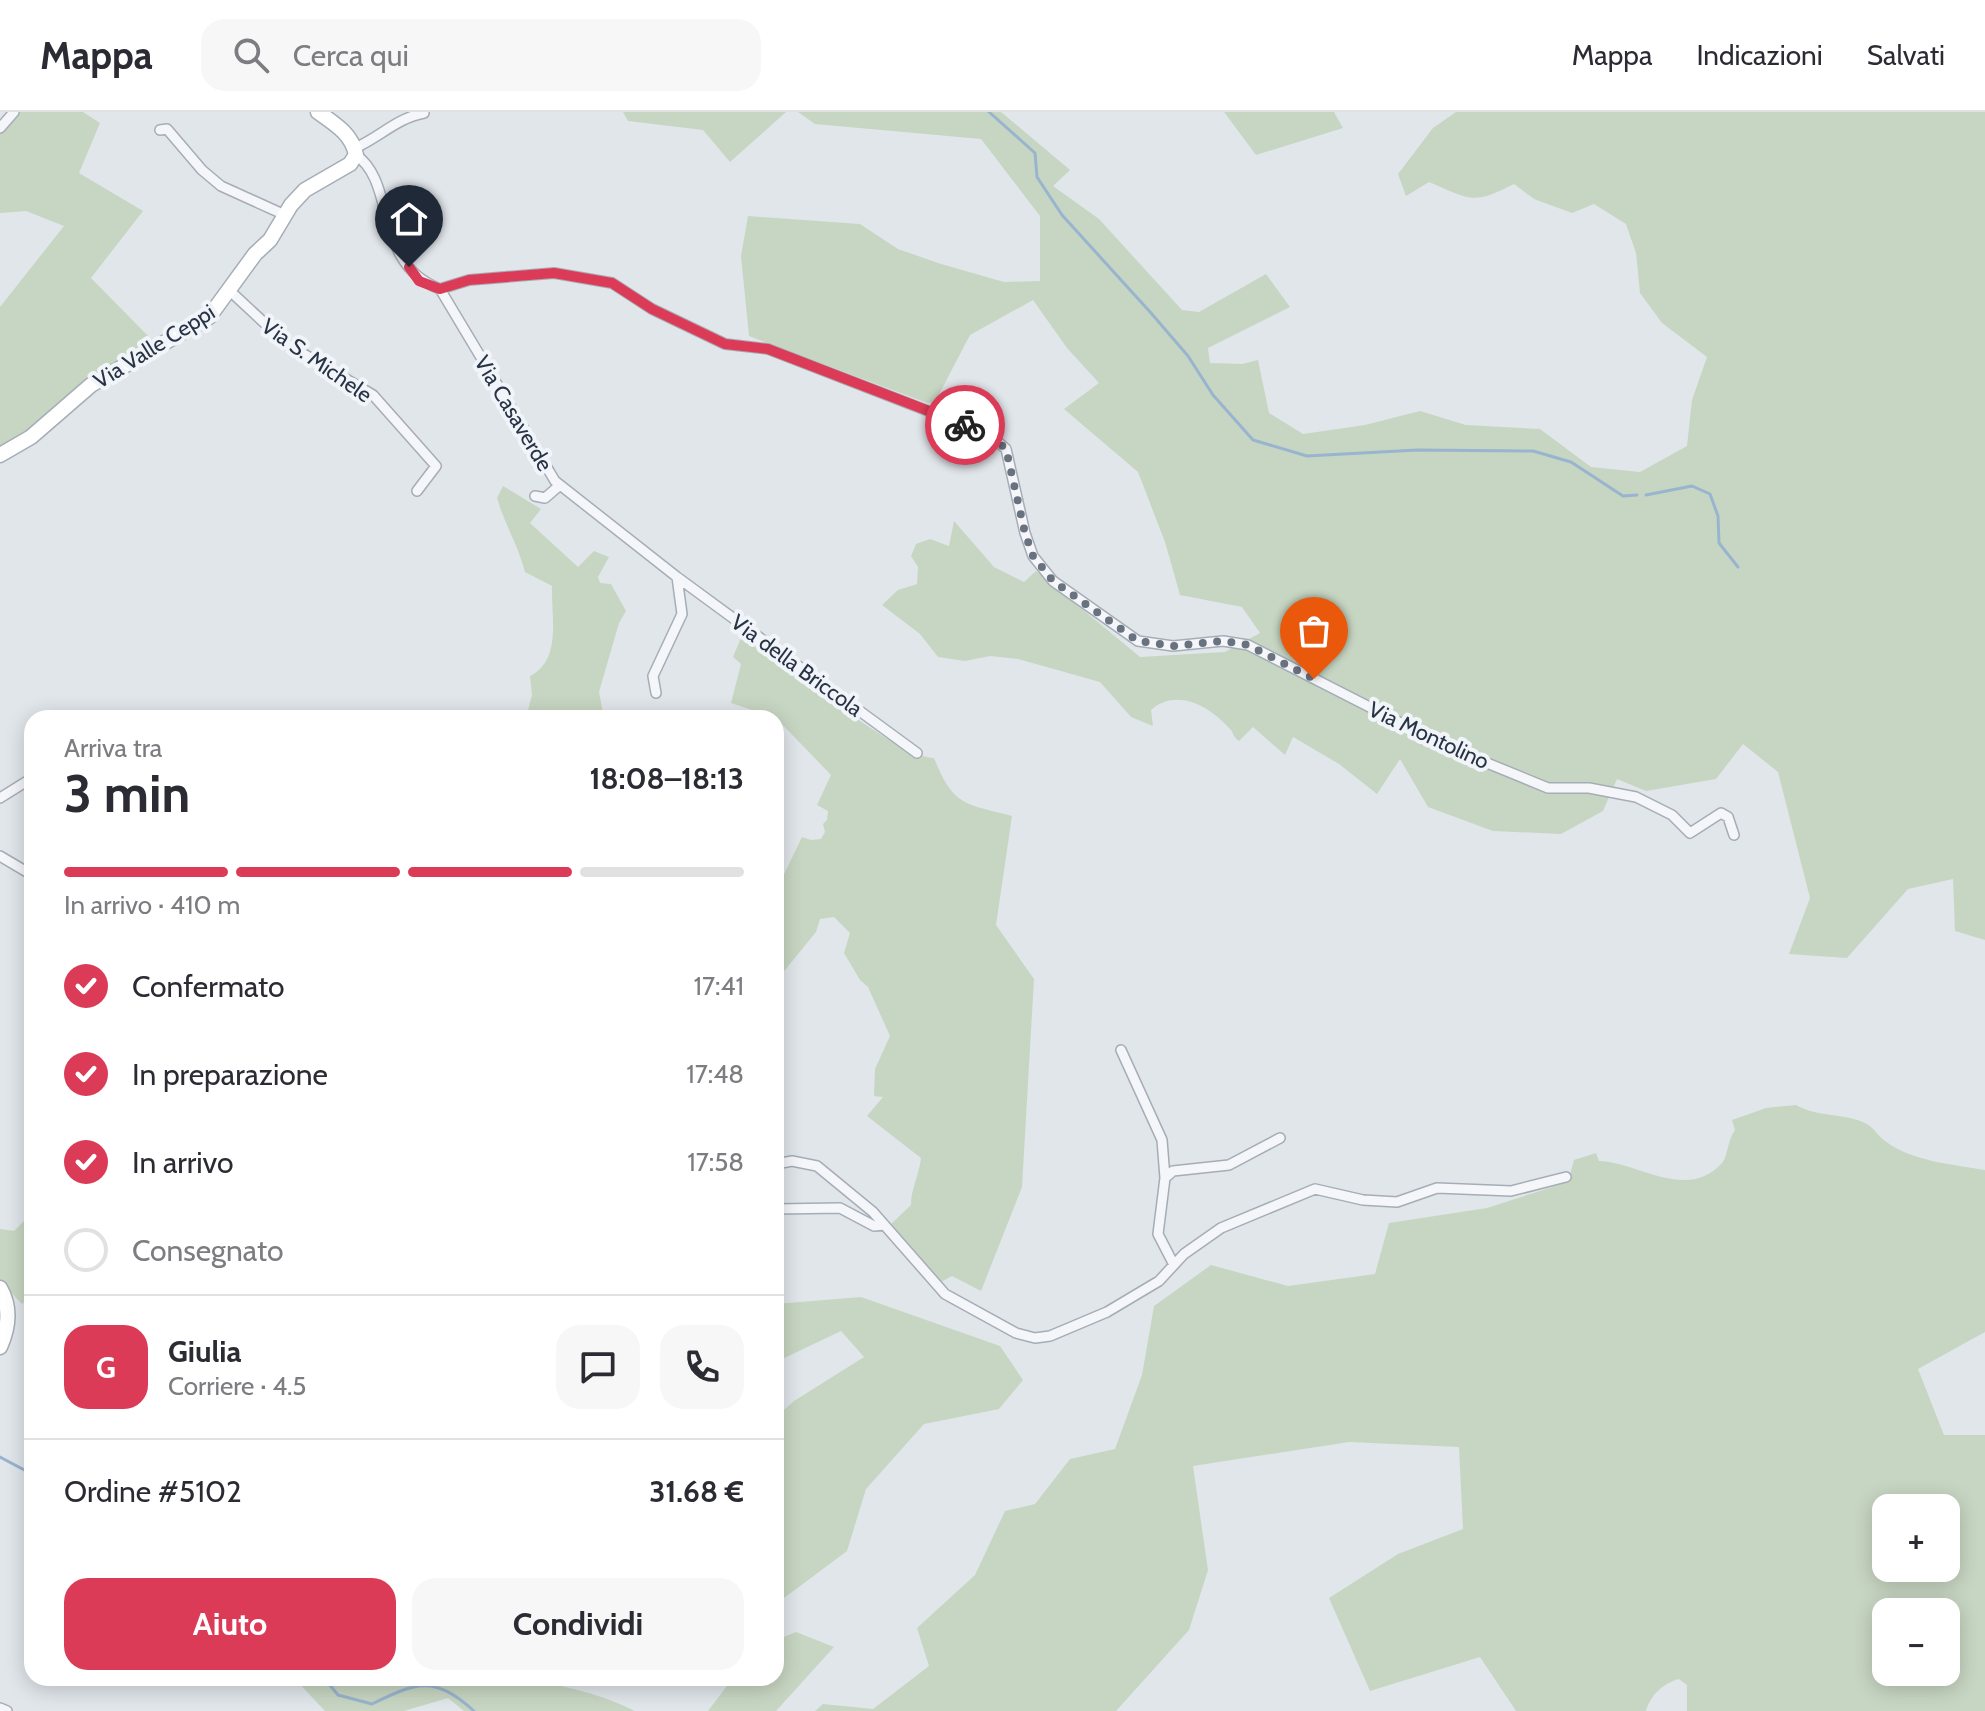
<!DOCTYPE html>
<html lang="it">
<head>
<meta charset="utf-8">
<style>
	body { margin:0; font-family:Cabin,sans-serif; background:#f7f7f7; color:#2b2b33; height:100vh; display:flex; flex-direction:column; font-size:30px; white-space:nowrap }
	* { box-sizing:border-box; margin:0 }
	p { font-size:26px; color:#7c7c81 }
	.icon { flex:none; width:44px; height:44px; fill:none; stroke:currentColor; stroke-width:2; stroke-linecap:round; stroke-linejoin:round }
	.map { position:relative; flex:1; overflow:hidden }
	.side { position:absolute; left:24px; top:598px; width:760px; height:976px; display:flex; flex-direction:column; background:#fff; border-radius:24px; box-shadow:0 4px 20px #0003 }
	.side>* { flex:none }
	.fabs { position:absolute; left:1872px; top:1382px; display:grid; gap:16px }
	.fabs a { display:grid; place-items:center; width:88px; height:88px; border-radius:16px; background:#fff; box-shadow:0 4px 20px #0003; font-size:40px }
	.pin { position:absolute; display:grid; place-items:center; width:68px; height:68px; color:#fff; margin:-82px -34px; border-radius:50% 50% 50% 0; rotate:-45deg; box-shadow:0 0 8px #0007 }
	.pin .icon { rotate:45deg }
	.courier { position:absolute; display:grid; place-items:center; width:80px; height:80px; margin:-40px; border:6px solid #db3b57; border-radius:50%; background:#fff; color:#222; box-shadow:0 2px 10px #0007 }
	.head em { font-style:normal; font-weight:700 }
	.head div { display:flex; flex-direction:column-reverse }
	.head { display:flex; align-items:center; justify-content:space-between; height:136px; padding:0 40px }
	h1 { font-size:52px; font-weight:700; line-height:60px }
	.bar { display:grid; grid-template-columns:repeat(4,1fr); gap:12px 8px; align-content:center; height:96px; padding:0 40px }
	.bar i { height:10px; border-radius:6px; background:#e1e1e2 }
	.bar .selected { background:#db3b57 }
	.bar p { grid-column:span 4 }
	.line { display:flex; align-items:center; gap:20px; padding:0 40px; border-top:2px solid #e1e1e2 }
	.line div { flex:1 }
	.round { display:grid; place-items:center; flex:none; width:84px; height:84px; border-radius:24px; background:#f7f7f7 }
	ol { padding:0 40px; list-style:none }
	li { display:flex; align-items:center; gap:24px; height:88px }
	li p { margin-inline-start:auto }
	li .icon { padding:8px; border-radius:50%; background:#db3b57; color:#fff; stroke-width:4 }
	li:last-child { color:#7c7c81 }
	li i { width:44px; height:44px; border:4px solid #e1e1e2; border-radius:50% }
	.primary-button { display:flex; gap:16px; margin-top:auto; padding:16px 40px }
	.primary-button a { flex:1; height:92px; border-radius:24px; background:#db3b57; color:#fff; font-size:32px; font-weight:700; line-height:92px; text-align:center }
	.primary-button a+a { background:#f7f7f7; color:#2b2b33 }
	header { display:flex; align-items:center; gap:48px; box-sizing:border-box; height:112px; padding:0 40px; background:#fff; border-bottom:2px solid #e1e1e2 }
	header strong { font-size:38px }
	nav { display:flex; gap:44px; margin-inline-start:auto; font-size:28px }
	.search { width:560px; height:72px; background:#f7f7f7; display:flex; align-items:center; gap:20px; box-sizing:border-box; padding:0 28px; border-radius:24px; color:#7c7c81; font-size:30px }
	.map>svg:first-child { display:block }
	.green { fill:#c7d6c2; fill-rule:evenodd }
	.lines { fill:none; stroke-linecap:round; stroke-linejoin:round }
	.stream { stroke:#99b4cf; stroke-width:3 }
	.street-casing { stroke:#a6adb6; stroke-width:12 }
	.secondary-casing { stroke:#a6adb6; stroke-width:17 }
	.street { stroke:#f5f6f9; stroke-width:9 }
	.secondary { stroke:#fff; stroke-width:14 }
	.done { stroke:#69727f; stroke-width:8; stroke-dasharray:0 14.4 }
	.route { stroke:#db3b57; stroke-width:10 }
	.labels { text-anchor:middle; stroke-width:8; stroke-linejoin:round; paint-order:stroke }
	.street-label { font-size:22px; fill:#283345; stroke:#f1f4f8 }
</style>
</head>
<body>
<header>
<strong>Mappa</strong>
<div class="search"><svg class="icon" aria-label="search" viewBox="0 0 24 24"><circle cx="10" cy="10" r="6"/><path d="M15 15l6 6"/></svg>Cerca qui</div>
<nav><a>Mappa</a><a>Indicazioni</a><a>Salvati</a></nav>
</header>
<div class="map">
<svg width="1985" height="1599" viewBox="0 0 1985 1599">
	<rect width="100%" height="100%" fill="#e1e6eb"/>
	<!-- green -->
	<path class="green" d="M18,0H83L100,11L79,61L143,99L91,166L154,230L0,338V195L64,114L26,99L0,101V21Z
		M623,0H786L730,50L703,18L628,9Z
		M798,0H1001L1070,58L1053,74L1099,107L1182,198L1199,200L1266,162L1290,195L1208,236L1210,251L1242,252L1258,248L1269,301L1303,322L1365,313L1420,299L1466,313L1540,317L1591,355L1640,360L1687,334L1692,288L1707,245L1662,211L1640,181L1636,141L1626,112L1594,92L1572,101L1534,87L1514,72C1473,93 1471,88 1429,70L1406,84L1398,62L1433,16L1456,0H1985V828L1955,819L1953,767L1908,777L1847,846L1789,842L1810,786L1778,660L1743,632L1716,667L1646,679L1617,667L1603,699L1561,722L1493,719L1428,695L1400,647L1377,682L1339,652L1293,625L1285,643L1253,615L1239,629C1232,624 1234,620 1228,615C1208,593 1176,576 1151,598L1153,614L1131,605L1100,570L1018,547L990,544L965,549L938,545L920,522L882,493L898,478L917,472L918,455L911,444L916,432L930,427L949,434L954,409L994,455L1024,470L1036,459L1140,545L1225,540L1260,521L1242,495L1180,483L1165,430L1138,360L1064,297L1099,271L1067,236L1033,188L970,223L935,290L927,291L749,224L741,144L748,104L860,112L898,137L941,152L1004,170L1040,169V104L981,27L815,12Z
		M1224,0H1334L1343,16L1256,43Z
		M503,374L541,397L530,411L578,455L594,439L609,445L598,465L600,471L611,472L626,499L619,511L599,580L604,606H526L532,583L530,564C562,548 551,505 552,474L525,460C518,433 505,413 497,386Z
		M743,521C781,548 895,645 934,646C954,695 964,691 1012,704L996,813L1034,867L1022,1075L981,1179L952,1164L941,1170L891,1112L911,1093C911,1076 919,1064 921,1046L867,1004L883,985L874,984L875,957L890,924L868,875L860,868L844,841L850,821L834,805L820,807L816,820L776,869V779L802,725L811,728L821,727L825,720L823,712L827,708L828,699L817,693L831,663L776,606L731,591L741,552L733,545Z
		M1796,993C1818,1006 1844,1000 1867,1012C1874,1016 1878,1024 1885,1029C1913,1050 1952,1052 1985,1058V1220L1918,1257L1944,1323H1985V1599H1687V1573L1679,1567C1663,1571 1650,1584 1646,1599H1516L1480,1545L1370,1579L1329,1486L1398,1442L1463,1417L1459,1335L1349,1330L1193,1354L1208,1458L1189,1518L1116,1599H815L823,1592L873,1597L929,1554L917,1516L975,1463L1005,1399L1035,1392L1070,1347L1115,1337L1142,1263L1154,1194L1211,1153L1288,1174L1375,1162L1389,1111L1487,1096L1568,1070L1574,1048L1596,1041L1599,1049C1638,1050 1687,1090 1722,1051C1728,1044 1727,1029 1735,1018L1732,1008L1766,996ZM1886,1396H1946V1456H1886ZM1886,1500H1946V1560H1886Z
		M32,1101V1184L22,1192L0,1169V1117L14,1119Z
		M861,1185L1000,1234L1023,1268L999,1297L924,1312L866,1377L847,1439L776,1492V1305L794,1289L864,1245L841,1219L776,1250V1192Z
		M796,1520L834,1535L776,1599H708L733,1566H776V1528Z
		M294,1566C404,1566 535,1549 635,1599H464L448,1586L404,1599H325Z"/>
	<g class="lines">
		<!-- stream -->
		<path class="stream" d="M989,0L1035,41L1037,65L1062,103L1151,201L1188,244L1213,283L1253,328L1307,344L1417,338L1533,339L1571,350L1623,384L1637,383
			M1646,383L1692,374L1710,382L1718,404L1719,431L1738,455
			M0,1345L32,1362
			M324,1566L338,1583L372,1592C417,1570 434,1563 474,1599"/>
		<!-- street casing -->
		<g class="street-casing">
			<path id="street" d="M0,16L14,0
				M160,18L167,17L202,58L221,74L285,103
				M355,36C380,25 397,6 424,1
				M356,43C397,71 373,152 440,177L555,369L677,465L682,502L653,564L656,581
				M440,177L469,168L554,161L612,171L652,197L725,232L768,237L990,323L1006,337L1025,421L1033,444L1053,469L1138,529L1173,534L1223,529L1248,533L1448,635L1548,676H1589L1636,685L1672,703L1690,721L1721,701L1728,705L1734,723
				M229,178L287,232L373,283L436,354L417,379
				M535,384L545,386L560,373
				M677,465L917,641
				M104,606L106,604
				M0,686L32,666
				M0,744L32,763
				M1121,938L1162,1028L1165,1066
				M776,1052L792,1049L817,1054L873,1100L945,1182L1016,1221L1035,1226L1050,1224L1107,1200L1159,1169L1184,1142L1221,1116L1315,1077L1363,1088L1397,1090L1437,1076L1511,1079L1566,1065
				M776,1097L840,1096L874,1114L884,1113
				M1174,1153L1158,1122L1165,1066L1173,1059L1229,1053L1280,1026
				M0,1596L7,1599"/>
		</g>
		<!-- secondary casing -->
		<g class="secondary-casing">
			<path id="secondary" d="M0,343L31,325L91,273L209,205L255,142L270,128L291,93L305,78L350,52L356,43C352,22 335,12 318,0
				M0,1176C11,1195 9,1215 0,1235"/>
		</g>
		<!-- street -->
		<use href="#street" class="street"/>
		<!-- secondary -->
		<use href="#secondary" class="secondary"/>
	</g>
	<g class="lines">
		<!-- done -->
		<path class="done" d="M965,313L990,323L1006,337L1025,421L1033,444L1053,469L1138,529L1173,534L1223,529L1248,533L1314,567"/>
		<!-- route -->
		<path class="route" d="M409,155L419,169L440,177L469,168L554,161L612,171L652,197L725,232L768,237L965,313"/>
	</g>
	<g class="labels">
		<!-- street labels -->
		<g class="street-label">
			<text transform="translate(154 234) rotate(-32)" y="8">Via Valle Ceppi</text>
			<text transform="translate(317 248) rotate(35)" y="8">Via S. Michele</text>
			<text transform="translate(514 301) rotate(59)" y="8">Via Casaverde</text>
			<text transform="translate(797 553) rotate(36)" y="8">Via della Briccola</text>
			<text transform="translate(1429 623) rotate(25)" y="8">Via Montolino</text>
		</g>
	</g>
</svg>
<div class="fabs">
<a>+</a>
<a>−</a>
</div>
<div class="pin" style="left:1314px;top:567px;background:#ea580c"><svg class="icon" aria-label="bag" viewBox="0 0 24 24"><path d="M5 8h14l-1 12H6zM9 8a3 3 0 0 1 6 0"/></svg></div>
<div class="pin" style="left:409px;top:155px;background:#1f2937"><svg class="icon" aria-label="home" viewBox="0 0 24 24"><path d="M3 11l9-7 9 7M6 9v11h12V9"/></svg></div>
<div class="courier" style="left:965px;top:313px"><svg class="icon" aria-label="bike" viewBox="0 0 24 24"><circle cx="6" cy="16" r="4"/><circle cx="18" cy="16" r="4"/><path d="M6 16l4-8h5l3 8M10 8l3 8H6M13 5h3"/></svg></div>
<section class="side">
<div class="head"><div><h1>3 min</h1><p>Arriva tra</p></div><em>18:08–18:13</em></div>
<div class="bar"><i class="selected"></i><i class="selected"></i><i class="selected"></i><i></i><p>In arrivo · 410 m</p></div>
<ol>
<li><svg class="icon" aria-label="check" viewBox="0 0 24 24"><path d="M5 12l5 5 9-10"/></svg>Confermato<p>17:41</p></li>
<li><svg class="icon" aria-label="check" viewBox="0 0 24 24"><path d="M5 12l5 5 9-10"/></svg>In preparazione<p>17:48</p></li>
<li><svg class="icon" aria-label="check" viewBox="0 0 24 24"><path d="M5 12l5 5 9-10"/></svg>In arrivo<p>17:58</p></li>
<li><i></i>Consegnato</li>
</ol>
<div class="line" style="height:144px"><b class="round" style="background:#db3b57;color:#fff">G</b><div><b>Giulia</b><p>Corriere · 4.5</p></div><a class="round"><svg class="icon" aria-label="chat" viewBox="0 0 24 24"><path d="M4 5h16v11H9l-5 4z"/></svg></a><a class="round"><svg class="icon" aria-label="phone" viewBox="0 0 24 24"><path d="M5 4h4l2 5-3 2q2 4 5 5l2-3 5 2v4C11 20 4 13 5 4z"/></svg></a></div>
<div class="line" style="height:104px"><div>Ordine #5102</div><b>31.68 €</b></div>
<div class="primary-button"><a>Aiuto</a><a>Condividi</a></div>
</section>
</div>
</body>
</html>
